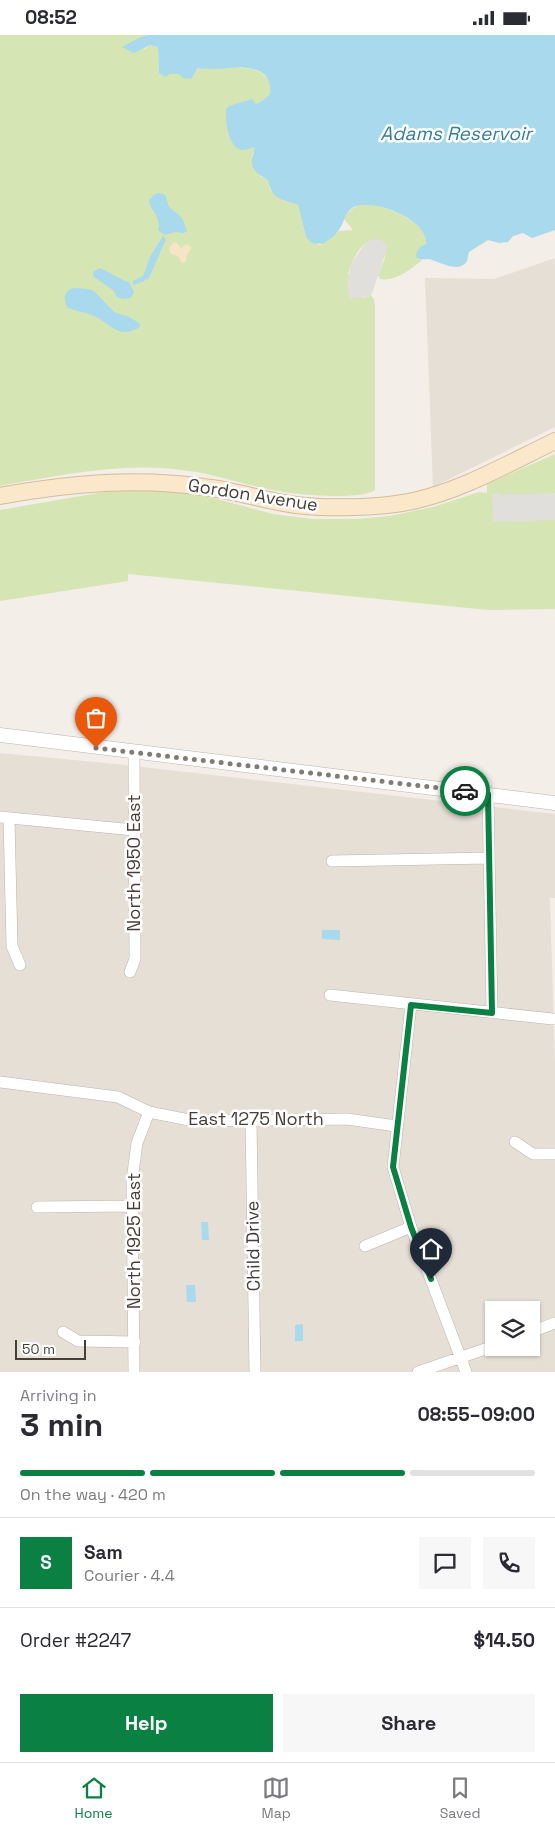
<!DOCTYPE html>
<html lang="en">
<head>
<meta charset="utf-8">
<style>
	body { margin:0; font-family:"Space Grotesk",sans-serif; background:#f7f7f7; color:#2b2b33; height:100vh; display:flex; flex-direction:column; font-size:19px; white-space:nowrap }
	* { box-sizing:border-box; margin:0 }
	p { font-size:16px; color:#7c7c81 }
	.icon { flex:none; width:28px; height:28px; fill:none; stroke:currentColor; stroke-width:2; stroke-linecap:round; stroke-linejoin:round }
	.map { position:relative; height:1337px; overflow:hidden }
	.sheet { display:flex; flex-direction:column; background:#fff; flex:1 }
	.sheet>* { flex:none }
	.tools { position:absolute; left:485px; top:1266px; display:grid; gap:10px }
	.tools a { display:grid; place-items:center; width:55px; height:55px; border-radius:0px; background:#fff; box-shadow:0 1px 4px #0004; font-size:25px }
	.scale { position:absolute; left:15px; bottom:12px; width:71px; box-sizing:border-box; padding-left:5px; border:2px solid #463e37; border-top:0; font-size:14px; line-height:18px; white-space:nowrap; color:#463e37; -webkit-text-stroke:4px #fff; paint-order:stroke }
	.pin { position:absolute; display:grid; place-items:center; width:42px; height:42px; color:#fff; margin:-51px -21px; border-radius:50% 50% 50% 0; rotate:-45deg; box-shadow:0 0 5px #0007 }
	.pin .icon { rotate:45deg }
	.courier { position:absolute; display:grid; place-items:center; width:50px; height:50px; margin:-25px; border:4px solid #0b8043; border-radius:50%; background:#fff; color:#222; box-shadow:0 1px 6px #0007 }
	.overview em { font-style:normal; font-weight:800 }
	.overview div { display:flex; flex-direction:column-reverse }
	.overview { display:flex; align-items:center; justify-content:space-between; height:85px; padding:0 20px }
	h1 { font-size:32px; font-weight:800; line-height:38px }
	.bar { display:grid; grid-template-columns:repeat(4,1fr); gap:8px 5px; align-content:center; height:60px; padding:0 20px }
	.bar i { height:6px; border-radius:4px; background:#e1e1e2 }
	.bar .active { background:#0b8043 }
	.bar p { grid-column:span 4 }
	.line { display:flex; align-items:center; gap:12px; padding:0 20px; border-top:1px solid #e1e1e2 }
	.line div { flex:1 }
	.round { display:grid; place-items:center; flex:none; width:52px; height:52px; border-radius:0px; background:#f7f7f7 }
	.button { display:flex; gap:10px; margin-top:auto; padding:10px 20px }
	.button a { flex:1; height:58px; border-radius:0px; background:#0b8043; color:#fff; font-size:20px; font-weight:800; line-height:58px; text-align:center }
	.button a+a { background:#f7f7f7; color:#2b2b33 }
	.status { display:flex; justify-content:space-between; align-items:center; height:35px; padding:0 25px; background:#fff; direction:ltr }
	.status svg { height:14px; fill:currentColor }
	.menu { display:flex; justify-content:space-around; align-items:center; height:70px; border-top:1px solid #e1e1e2; background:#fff; font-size:14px; color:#7c7c81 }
	.menu a { display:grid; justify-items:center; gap:2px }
	.menu .active { color:#0b8043 }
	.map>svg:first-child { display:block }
	.residential { fill:#e6dfd6; fill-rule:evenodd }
	.green { fill:#d5e5b3 }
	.sand { fill:#f5e5c6 }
	.parking { fill:#e1dfdc }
	.water { fill:#a8d9ec }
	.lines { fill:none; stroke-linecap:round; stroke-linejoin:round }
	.minor-casing { stroke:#beb4ab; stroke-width:12 }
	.tertiary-casing { stroke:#beb4ab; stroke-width:15 }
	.secondary-casing { stroke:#d3bd9d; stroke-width:18 }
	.minor { stroke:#fff; stroke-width:11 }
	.tertiary { stroke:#fff; stroke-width:14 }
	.secondary { stroke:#fbe8ca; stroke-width:16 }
	.done { stroke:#837c75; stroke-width:5; stroke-dasharray:0 9 }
	.route { stroke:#0b8043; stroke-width:6 }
	.labels { text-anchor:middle; stroke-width:5; stroke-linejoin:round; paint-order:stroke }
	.street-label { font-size:18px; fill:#463e37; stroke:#fff }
	.water-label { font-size:19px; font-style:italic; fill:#327e9c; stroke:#fff }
</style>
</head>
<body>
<div class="status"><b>08:52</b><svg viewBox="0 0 49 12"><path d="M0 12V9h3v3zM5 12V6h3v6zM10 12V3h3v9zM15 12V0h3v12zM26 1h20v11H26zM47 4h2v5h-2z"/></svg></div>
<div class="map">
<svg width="555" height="1337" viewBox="0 0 555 1337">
	<rect width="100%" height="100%" fill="#f3eee8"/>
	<!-- residential -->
	<path class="residential" d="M555,223V392L433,452L425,243L494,244Z
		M0,718L116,729L555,779V863H550L555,1031V1337H0ZM494,1275H531V1312H494Z"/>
	<!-- green -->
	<path class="green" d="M0,0H151L143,15L150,10L158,12L159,38L179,39L203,33L214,34L229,32L253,34L262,38L269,45L271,53L270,59L262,66L256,69L252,64L247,66L244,115L254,112L255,114L252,121L260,141L268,145L270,155L284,166L298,170L306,202L319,210L323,209L339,196L353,195L344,184C348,176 356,169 365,169C381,168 427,188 427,205C426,211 420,218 417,223L422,225C411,234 395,247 380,244L378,240L385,223V208C365,197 353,222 348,239L362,263L371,261L374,264L375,271V455C365,461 353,460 342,461C315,461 289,459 263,453C238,448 214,439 189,436C125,426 62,440 0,451Z
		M555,419V574L488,575L128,539V546L0,566V475L104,457L139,455L181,457L213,463L273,479L312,484H356L390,481L433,472L479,457L487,458V449Z"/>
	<!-- sand -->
	<path class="sand" d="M174,207L177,208L181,213L186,209L190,211L191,215L187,219L186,227L182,228L178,221L171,219L169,213Z"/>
	<!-- parking -->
	<path class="parking" d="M379,204L385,208L387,214L371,261L350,264L347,251L351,229L364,210L370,205Z
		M555,458V485L493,487L492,459H502L503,465L504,459Z"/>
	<!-- water -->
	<path class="water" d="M149,0H555V195L532,203L523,198L513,201L508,207L499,208L488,205L469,217C467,222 469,227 463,230C455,236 437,226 429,224C425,224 422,225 417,223L416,219L420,212L426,209C430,185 370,161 352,173C344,179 344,189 338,196C335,201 328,205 323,209L312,208L306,202L298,170C283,165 271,164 268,145C260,141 250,134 252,124C253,119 255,116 254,112C251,113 246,115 243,115C228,115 225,84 226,74L229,71L252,64L256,69L262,66L270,59C274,25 233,33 213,34C208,34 203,33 197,34L191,44L183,43L179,39H170L165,42L159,38L158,12L150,10L134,18L122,12L141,2Z
		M160,158L165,160L169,172L180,181L183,185L187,196L184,198L175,197L165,200L158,195C162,182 150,176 149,165L155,159Z
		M163,201L166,204L149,243L142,247L133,250V246L143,241L151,220Z
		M100,233L125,246L129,247L134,257L131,263L123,264L117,262L113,255L94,242L93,237Z
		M73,253L88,254L94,256L114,277L129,282L139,288L140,292C118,305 112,289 94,281C86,277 76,276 68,273C63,265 63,257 73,253Z
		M322,895H340V905L322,904Z
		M201,1187H208L209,1205H202Z
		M186,1250H195L196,1267H187Z
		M303,1289V1306H295V1290Z"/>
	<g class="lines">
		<!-- minor casing -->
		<g class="minor-casing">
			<path id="minor" d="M488,759L492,978
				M0,782L134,795
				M9,783L12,911L20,930
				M332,826L489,823
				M130,937L135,924L134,717
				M330,960L553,984
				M411,970L393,1132L411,1192L466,1337
				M0,1047L118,1062L149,1077L194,1086L347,1084L396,1091
				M251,1086L255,1337
				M515,1107L533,1119H555
				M37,1172L133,1171
				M365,1211L411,1192
				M63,1297L78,1306L135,1307
				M531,1297L555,1288
				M134,1337L132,1145L137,1108L149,1077
				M418,1337L494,1311"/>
		</g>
		<!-- tertiary casing -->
		<g class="tertiary-casing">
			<path id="tertiary" d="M0,700L555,768"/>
		</g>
		<!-- secondary casing -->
		<g class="secondary-casing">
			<path id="secondary" d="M0,461C70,448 139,442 211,453C239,457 267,466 296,470C327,474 382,473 413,466C463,455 509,428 555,406"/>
		</g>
		<!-- minor -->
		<use href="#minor" class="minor"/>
		<!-- tertiary -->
		<use href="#tertiary" class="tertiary"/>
		<!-- secondary -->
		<use href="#secondary" class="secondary"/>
	</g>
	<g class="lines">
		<!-- done -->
		<path class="done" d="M96,713L465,756"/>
		<!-- route -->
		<path class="route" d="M431,1244L411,1192L393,1132L411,970L492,978L488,759L465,756"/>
	</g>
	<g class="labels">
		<!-- street labels -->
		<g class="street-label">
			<text transform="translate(253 460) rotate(9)" y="6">Gordon Avenue</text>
			<text transform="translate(134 828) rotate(-90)" y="6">North 1950 East</text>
			<text x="256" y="1090">East 1275 North</text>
			<text transform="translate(134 1206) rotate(-90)" y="6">North 1925 East</text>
			<text transform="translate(253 1211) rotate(-91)" y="6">Child Drive</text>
		</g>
		<!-- water labels -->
		<g class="water-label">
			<text x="456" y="105">Adams Reservoir</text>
		</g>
	</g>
</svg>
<div class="tools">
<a><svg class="icon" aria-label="layers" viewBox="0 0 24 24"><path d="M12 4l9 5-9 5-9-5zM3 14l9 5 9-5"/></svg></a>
</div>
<div class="scale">50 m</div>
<div class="pin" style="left:96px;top:713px;background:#ea580c"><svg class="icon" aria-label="bag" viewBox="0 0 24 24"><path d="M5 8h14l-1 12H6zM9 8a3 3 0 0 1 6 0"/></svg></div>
<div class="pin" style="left:431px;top:1244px;background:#1f2937"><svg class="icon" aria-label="home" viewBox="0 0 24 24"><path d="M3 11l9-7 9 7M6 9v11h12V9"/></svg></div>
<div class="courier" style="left:465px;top:756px"><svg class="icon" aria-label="car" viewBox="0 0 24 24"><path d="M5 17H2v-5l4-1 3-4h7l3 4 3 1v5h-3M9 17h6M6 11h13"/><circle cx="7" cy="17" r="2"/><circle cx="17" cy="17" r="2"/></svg></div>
</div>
<section class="sheet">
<div class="overview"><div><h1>3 min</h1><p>Arriving in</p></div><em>08:55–09:00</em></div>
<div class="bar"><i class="active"></i><i class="active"></i><i class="active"></i><i></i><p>On the way · 420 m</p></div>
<div class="line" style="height:90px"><b class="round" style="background:#0b8043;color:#fff">S</b><div><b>Sam</b><p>Courier · 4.4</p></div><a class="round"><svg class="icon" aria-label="chat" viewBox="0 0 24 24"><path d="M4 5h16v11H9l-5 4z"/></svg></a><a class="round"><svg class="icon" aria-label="phone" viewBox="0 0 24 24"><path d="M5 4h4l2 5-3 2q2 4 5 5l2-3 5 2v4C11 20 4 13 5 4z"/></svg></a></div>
<div class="line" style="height:65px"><div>Order #2247</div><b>$14.50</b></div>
<div class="button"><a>Help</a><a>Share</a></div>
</section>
<nav class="menu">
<a class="active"><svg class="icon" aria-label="home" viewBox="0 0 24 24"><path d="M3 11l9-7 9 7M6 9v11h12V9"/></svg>Home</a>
<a><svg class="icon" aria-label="map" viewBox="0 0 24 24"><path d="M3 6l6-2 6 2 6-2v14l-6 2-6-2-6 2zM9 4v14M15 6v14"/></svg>Map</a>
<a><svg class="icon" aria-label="saved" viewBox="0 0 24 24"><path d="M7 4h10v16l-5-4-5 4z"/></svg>Saved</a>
</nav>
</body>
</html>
